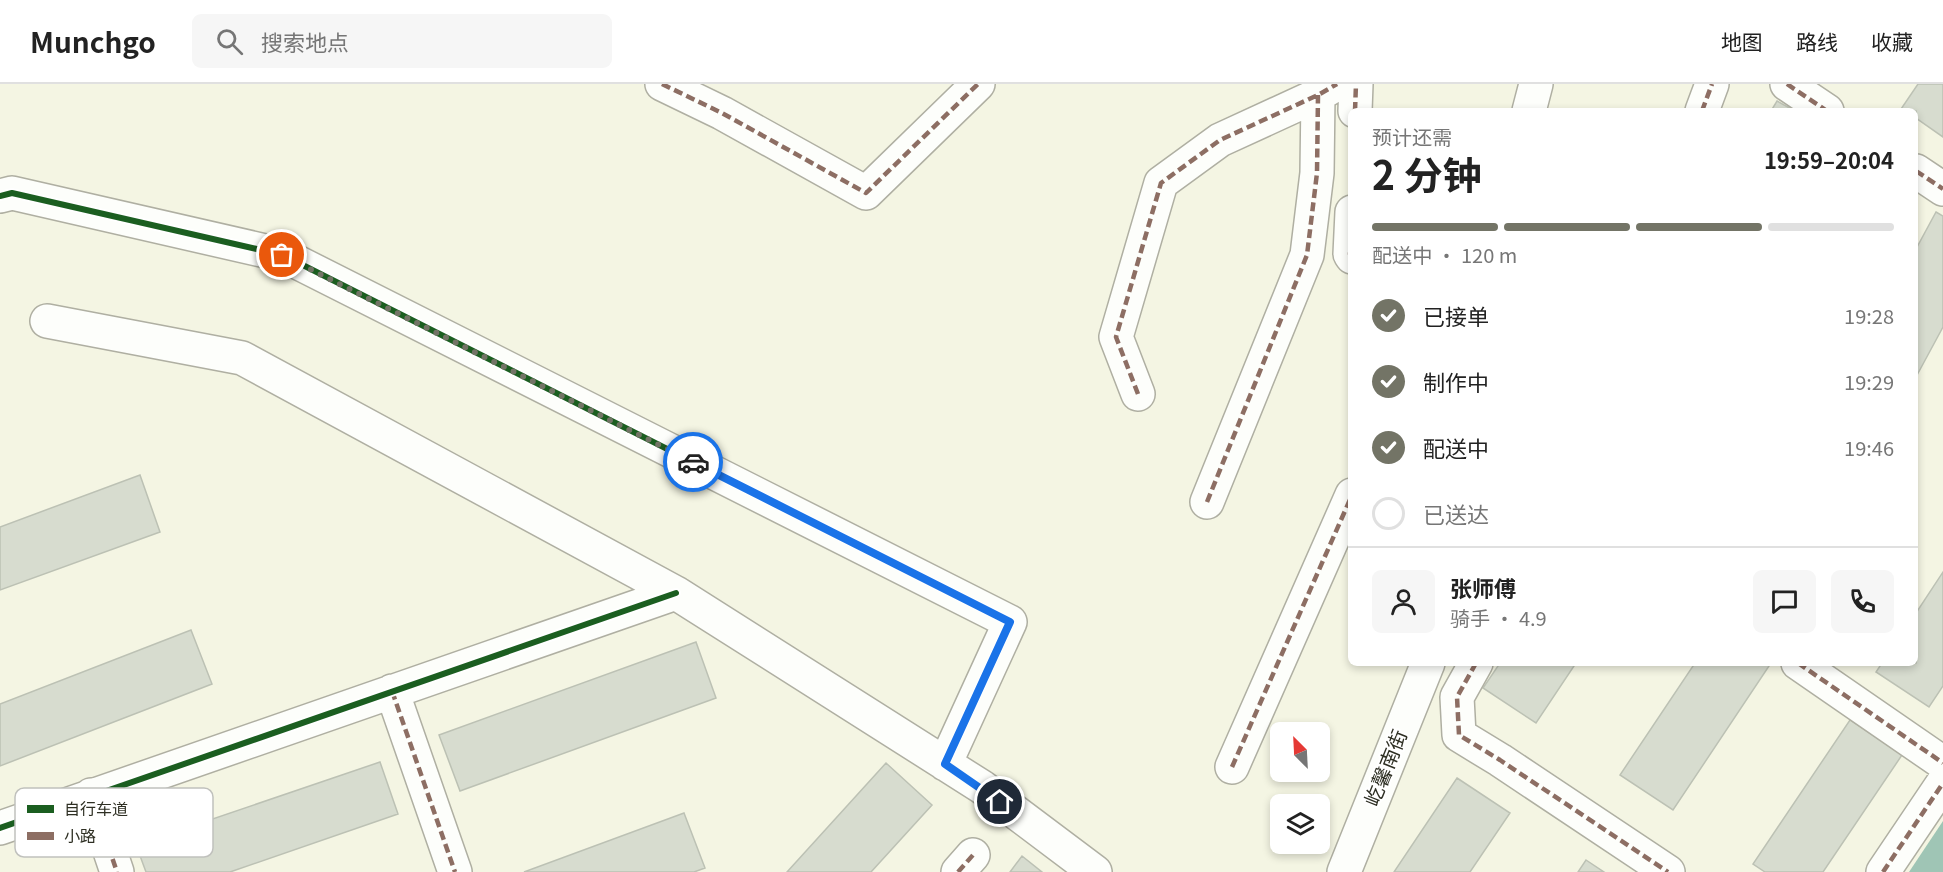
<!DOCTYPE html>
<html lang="zh">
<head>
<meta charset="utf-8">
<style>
	body { margin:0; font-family:Georgia,"Noto Sans SC",serif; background:#f6f6f6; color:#222; height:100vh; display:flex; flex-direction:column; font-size:22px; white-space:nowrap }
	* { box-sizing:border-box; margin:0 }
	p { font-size:20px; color:#767676 }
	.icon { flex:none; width:33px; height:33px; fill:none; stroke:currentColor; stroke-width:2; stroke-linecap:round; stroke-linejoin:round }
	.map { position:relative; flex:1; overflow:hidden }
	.details { position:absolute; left:1348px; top:24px; width:570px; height:558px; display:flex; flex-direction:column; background:#fff; border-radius:9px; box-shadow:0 3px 9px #0003 }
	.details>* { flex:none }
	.needle { width:39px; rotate:336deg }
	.buttons { position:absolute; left:1270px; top:638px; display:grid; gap:12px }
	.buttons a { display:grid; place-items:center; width:60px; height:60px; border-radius:9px; background:#fff; box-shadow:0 3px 9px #0003; font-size:30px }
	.pin { position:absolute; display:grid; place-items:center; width:51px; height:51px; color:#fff; margin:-26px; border:3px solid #fff; border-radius:50%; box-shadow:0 2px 6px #0007 }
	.courier { position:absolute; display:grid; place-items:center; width:60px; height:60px; margin:-30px; border:4px solid #1a73e8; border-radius:50%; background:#fff; color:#222; box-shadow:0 2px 8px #0007 }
	.head em { font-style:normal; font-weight:700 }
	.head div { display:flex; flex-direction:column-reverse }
	.head { display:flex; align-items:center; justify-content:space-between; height:102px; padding:0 24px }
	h1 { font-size:39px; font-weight:700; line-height:45px }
	.bar { display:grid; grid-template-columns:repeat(4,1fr); gap:9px 6px; align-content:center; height:72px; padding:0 24px }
	.bar i { height:8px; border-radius:4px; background:#e0e0e0 }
	.bar .on { background:#737466 }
	.bar p { grid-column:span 4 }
	.line { display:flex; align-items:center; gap:15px; padding:0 24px; border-top:2px solid #e0e0e0 }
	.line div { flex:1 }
	.round { display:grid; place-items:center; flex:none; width:63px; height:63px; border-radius:9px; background:#f6f6f6 }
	ol { padding:0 24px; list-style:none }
	li { display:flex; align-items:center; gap:18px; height:66px }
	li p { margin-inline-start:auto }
	li .icon { padding:6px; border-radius:50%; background:#737466; color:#fff; stroke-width:4 }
	li:last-child { color:#767676 }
	li i { width:33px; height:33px; border:3px solid #e0e0e0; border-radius:50% }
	header { display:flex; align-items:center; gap:36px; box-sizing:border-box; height:84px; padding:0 30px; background:#fff; border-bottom:2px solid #e0e0e0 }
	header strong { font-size:28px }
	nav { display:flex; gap:33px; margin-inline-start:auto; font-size:21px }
	.search { width:420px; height:54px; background:#f6f6f6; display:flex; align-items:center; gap:15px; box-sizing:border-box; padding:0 21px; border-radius:9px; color:#767676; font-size:22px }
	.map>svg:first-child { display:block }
	.water { fill:#9fc5b5 }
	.building { fill:#d7dccf; stroke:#bcc1b4; stroke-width:1.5 }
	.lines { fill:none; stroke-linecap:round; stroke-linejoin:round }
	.minor-casing { stroke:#afafa2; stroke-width:36 }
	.minor { stroke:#fdfefb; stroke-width:33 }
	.quiet { stroke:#8d6e63; stroke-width:4.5; stroke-dasharray:9 4.5; stroke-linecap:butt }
	.cycleway-casing { stroke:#fff; stroke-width:10 }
	.cycleway { stroke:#1b5e20; stroke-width:6 }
	.done { stroke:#737466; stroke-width:6; stroke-dasharray:0 10.8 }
	.route { stroke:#1a73e8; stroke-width:8 }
	.labels { text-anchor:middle; stroke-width:4.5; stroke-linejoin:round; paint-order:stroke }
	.street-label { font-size:20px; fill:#2e2f23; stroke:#fff }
	.key { fill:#fff; stroke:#c0c1bd; stroke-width:1.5 }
	.key-label { font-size:16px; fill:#2e2f23 }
</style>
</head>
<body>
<header>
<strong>Munchgo</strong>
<div class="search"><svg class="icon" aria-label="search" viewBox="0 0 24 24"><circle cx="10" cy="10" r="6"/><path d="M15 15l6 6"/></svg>搜索地点</div>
<nav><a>地图</a><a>路线</a><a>收藏</a></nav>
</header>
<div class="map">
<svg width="1943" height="788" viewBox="0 0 1943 788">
	<rect width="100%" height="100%" fill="#f4f5e3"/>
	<!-- water -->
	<path class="water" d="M1943,737V788H1909Z"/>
	<!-- building -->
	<path class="building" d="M1918,0H1943V53L1916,34V27H1904L1901,25Z
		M1777,17L1795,27H1771Z
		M1936,128L1943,132V243L1916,293V165Z
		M140,391L160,448L0,506V443Z
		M1943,488V602L1929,623L1876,588L1882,579H1916V529Z
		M191,546L212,600L0,682V620Z
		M696,558L716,614L460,707L439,651Z
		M1500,579H1576L1536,639L1483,604Z
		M1695,579H1771L1673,726L1620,691Z
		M1850,636L1902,671L1823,788H1765L1753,780Z
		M380,678L398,730L230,788H146L136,761Z
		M886,679L932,721L871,788H787Z
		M1457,694L1510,729L1470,788H1394Z
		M684,729L705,784L694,788H524Z
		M1022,772L1042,788H1010Z
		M1586,776L1604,788H1578Z"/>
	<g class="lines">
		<!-- minor casing -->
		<g class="minor-casing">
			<path id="minor" d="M662,0L722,29L866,109L978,0
				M1787,0L1827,27
				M1355,27L1356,0
				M1529,27L1536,0
				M1702,27L1712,0
				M1916,87L1943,105
				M0,112L12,109L283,171L1010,538L945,680
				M1352,128L1350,170L1352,173
				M47,237L242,274L676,509L982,703L1095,788
				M1138,310L1116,253L1161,99L1220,56L1318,11L1335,1
				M1207,418L1307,171L1317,89L1318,11
				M1476,579L1457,613L1459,651L1500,676L1668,788
				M1798,579L1943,679
				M392,607L455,788
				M1232,683L1352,411
				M91,711L117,788
				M0,744L676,509
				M958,788L973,771
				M1344,788L1428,579
				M1883,788L1943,699"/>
		</g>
		<!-- minor -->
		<use href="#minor" class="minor"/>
		<!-- quiet -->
		<path class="quiet" d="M662,0L722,29L866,109L978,0
			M1787,0L1827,27
			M1355,27L1356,0
			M1702,27L1712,0
			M1916,87L1943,105
			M1352,128L1350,170L1352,173
			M1138,310L1116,253L1161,99L1220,56L1318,11L1337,0
			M1207,418L1307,171L1317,89L1318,11
			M1476,579L1457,613L1459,651L1500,676L1668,788
			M1798,579L1943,679
			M392,607L455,788
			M1232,683L1352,411
			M91,711L117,788
			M958,788L973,771
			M1883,788L1943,699"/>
		<!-- cycleway casing -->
		<g class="cycleway-casing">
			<path id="cycleway" d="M0,112L12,109L283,171L1010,538L945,680
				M0,744L676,509"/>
		</g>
		<!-- cycleway -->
		<use href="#cycleway" class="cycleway"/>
	</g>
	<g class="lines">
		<!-- done -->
		<path class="done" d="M282,171L693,378"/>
		<!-- route -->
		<path class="route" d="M693,378L1010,538L945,680L1000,718"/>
	</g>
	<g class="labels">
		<!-- street labels -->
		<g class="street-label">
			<text transform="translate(1386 684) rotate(-68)" y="7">屹馨南街</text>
		</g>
	</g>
	<!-- legend -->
	<rect x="15" y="704" width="198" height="69" rx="9" class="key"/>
	<rect x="27" y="721" width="27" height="8" fill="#1b5e20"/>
	<rect x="27" y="748" width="27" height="8" fill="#8d6e63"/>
	<g class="key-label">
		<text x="64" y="731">自行车道</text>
		<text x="64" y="758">小路</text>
	</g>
</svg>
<div class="buttons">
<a><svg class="needle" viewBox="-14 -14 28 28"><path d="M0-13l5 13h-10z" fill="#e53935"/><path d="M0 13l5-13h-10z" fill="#767676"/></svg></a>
<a><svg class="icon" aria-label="layers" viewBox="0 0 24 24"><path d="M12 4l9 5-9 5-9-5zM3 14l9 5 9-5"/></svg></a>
</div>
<div class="pin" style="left:282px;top:171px;background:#ea580c"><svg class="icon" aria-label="bag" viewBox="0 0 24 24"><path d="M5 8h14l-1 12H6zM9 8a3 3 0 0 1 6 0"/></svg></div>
<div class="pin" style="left:1000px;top:718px;background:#1f2937"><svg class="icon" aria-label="home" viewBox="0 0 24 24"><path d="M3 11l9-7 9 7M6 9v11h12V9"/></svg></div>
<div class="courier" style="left:693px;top:378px"><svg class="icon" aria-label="car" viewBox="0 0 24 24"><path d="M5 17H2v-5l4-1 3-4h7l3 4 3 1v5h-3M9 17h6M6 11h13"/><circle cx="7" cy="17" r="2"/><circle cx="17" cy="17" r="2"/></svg></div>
<section class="details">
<div class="head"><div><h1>2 分钟</h1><p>预计还需</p></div><em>19:59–20:04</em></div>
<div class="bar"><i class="on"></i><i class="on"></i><i class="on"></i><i></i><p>配送中 · 120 m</p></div>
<ol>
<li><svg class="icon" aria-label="check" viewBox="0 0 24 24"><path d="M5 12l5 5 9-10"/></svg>已接单<p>19:28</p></li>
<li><svg class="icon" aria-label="check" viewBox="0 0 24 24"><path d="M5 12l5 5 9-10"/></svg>制作中<p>19:29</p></li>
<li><svg class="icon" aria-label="check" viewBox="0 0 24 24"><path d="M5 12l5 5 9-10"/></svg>配送中<p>19:46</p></li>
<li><i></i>已送达</li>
</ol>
<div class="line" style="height:108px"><a class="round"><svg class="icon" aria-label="person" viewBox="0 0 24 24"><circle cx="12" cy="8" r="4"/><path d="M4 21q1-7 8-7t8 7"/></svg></a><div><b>张师傅</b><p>骑手 · 4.9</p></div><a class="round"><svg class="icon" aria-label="chat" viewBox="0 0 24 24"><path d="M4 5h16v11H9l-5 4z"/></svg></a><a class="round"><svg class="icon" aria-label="phone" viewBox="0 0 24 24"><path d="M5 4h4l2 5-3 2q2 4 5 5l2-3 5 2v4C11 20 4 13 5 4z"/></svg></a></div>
</section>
</div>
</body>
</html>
